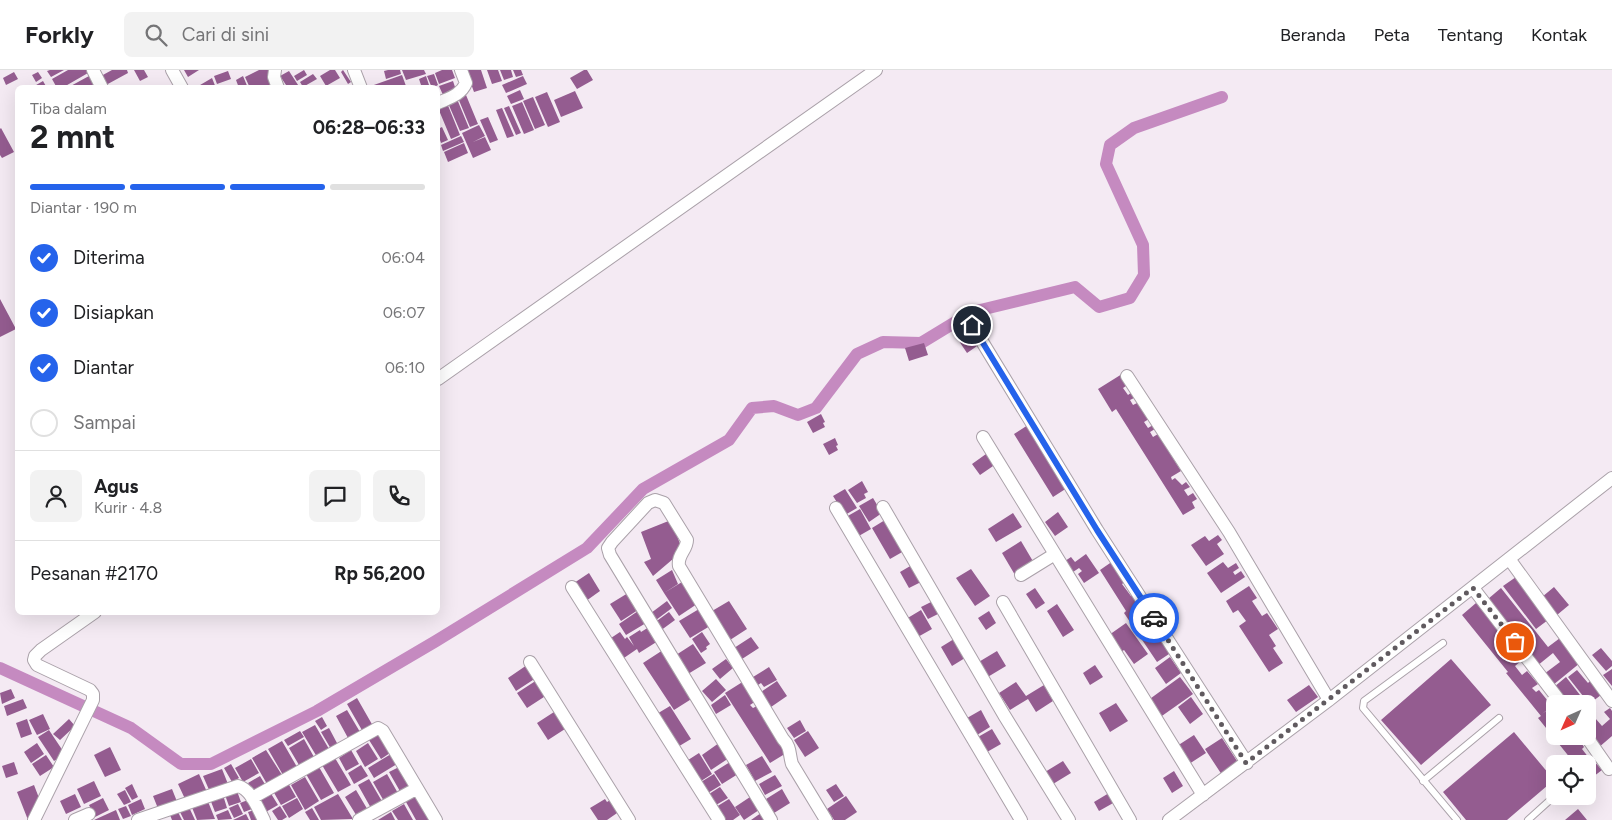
<!DOCTYPE html>
<html lang="id">
<head>
<meta charset="utf-8">
<style>
	body { margin:0; font-family:Figtree,sans-serif; background:#f2f2f2; color:#202124; height:100vh; display:flex; flex-direction:column; font-size:19px; white-space:nowrap }
	* { box-sizing:border-box; margin:0 }
	p { font-size:16px; color:#757577 }
	.icon { flex:none; width:28px; height:28px; fill:none; stroke:currentColor; stroke-width:2; stroke-linecap:round; stroke-linejoin:round }
	.map { position:relative; flex:1; overflow:hidden }
	.side { position:absolute; left:15px; top:15px; width:425px; height:530px; display:flex; flex-direction:column; background:#fff; border-radius:8px; box-shadow:0 5px 20px #0002 }
	.side>* { flex:none }
	.needle { width:32px; rotate:225deg }
	.fabs { position:absolute; left:1546px; top:625px; display:grid; gap:10px }
	.fabs a { display:grid; place-items:center; width:50px; height:50px; border-radius:8px; background:#fff; box-shadow:0 5px 20px #0002; font-size:25px }
	.pin { position:absolute; display:grid; place-items:center; width:42px; height:42px; color:#fff; margin:-21px; border:2px solid #fff; border-radius:50%; box-shadow:0 1px 5px #0007 }
	.courier { position:absolute; display:grid; place-items:center; width:50px; height:50px; margin:-25px; border:4px solid #2563eb; border-radius:50%; background:#fff; color:#222; box-shadow:0 1px 6px #0007 }
	.headline em { font-style:normal; font-weight:700 }
	.headline div { display:flex; flex-direction:column-reverse }
	.headline { display:flex; align-items:center; justify-content:space-between; height:85px; padding:0 15px }
	h1 { font-size:32px; font-weight:700; line-height:38px }
	.bar { display:grid; grid-template-columns:repeat(4,1fr); gap:8px 5px; align-content:center; height:60px; padding:0 15px }
	.bar i { height:6px; border-radius:4px; background:#e0e0e0 }
	.bar .active { background:#2563eb }
	.bar p { grid-column:span 4 }
	.line { display:flex; align-items:center; gap:12px; padding:0 15px; border-top:1px solid #e0e0e0 }
	.line div { flex:1 }
	.round { display:grid; place-items:center; flex:none; width:52px; height:52px; border-radius:8px; background:#f2f2f2 }
	ol { padding:0 15px; list-style:none }
	li { display:flex; align-items:center; gap:15px; height:55px }
	li p { margin-inline-start:auto }
	li .icon { padding:5px; border-radius:50%; background:#2563eb; color:#fff; stroke-width:4 }
	li:last-child { color:#757577 }
	li i { width:28px; height:28px; border:2px solid #e0e0e0; border-radius:50% }
	header { display:flex; align-items:center; gap:30px; box-sizing:border-box; height:70px; padding:0 25px; background:#fff; border-bottom:1px solid #e0e0e0 }
	header strong { font-size:24px }
	nav { display:flex; gap:28px; margin-inline-start:auto; font-size:18px }
	.search { width:350px; height:45px; background:#f2f2f2; display:flex; align-items:center; gap:12px; box-sizing:border-box; padding:0 18px; border-radius:8px; color:#757577; font-size:19px }
	.map>svg:first-child { display:block }
	.lines { fill:none; stroke-linecap:round; stroke-linejoin:round }
	.canal { stroke:#c58ac0; stroke-width:12 }
	.building { fill:#945c90 }
	.service-casing { stroke:#aaa1a9; stroke-width:8 }
	.minor-casing { stroke:#aaa1a9; stroke-width:14 }
	.service { stroke:#fff; stroke-width:6 }
	.minor { stroke:#fff; stroke-width:12 }
	.done { stroke:#605a5f; stroke-width:5; stroke-dasharray:0 9 }
	.route { stroke:#2563eb; stroke-width:6 }
</style>
</head>
<body>
<header>
<strong>Forkly</strong>
<div class="search"><svg class="icon" aria-label="search" viewBox="0 0 24 24"><circle cx="10" cy="10" r="6"/><path d="M15 15l6 6"/></svg>Cari di sini</div>
<nav><a>Beranda</a><a>Peta</a><a>Tentang</a><a>Kontak</a></nav>
</header>
<div class="map">
<svg width="1612" height="750" viewBox="0 0 1612 750">
	<rect width="100%" height="100%" fill="#f4eaf3"/>
	<g class="lines">
		<!-- canal -->
		<path class="canal" d="M0,598L131,658L181,694H211L317,641L436,571L587,478L643,419L729,370L752,338L774,336L798,345L816,338L857,284L883,272L921,273L972,242L1075,217L1099,237L1130,228L1144,205L1143,175L1106,94L1110,75L1134,58L1222,27"/>
	</g>
	<!-- building -->
	<path class="building" d="M50,0H64L51,7L47,1Z
		M68,0H87L88,3L62,18H57L52,9Z
		M112,0H127L128,3L106,15L101,6Z
		M134,0H144L148,7L140,11Z
		M184,0H199L188,7Z
		M259,0H268L275,14L268,18H250L245,7Z
		M304,0L307,5L297,11L294,6Z
		M330,0H335L340,8L326,16L320,6Z
		M343,0L351,12L348,14L341,2Z
		M388,0H400L401,4L386,9L384,1Z
		M402,0H424L426,4L406,10Z
		M442,0H452L455,8L439,14L435,3Z
		M466,0H481L487,18L474,22Z
		M487,0H498L502,11L492,14Z
		M500,0H511L513,7L504,10Z
		M513,0H521L523,5L516,7Z
		M584,0H587L593,10L577,19L570,8Z
		M228,1L231,9L217,14L214,6Z
		M289,1L300,18H288L280,6Z
		M14,2L18,9L6,15L3,8Z
		M38,2L42,8L36,12L32,5Z
		M313,4L317,9L303,17L300,12Z
		M434,4L438,15L432,18L427,6Z
		M402,5L406,16L371,18V16Z
		M89,6L94,15L88,18H67Z
		M243,6L248,18H239L236,10Z
		M426,6L430,18H422L419,9Z
		M523,6L527,14L506,23L502,15Z
		M212,8L216,18H195Z
		M43,11L47,18H31Z
		M453,11L456,20L443,25L439,16Z
		M520,20L524,29L511,34L507,26Z
		M575,21L583,38L561,47L554,30Z
		M547,22L560,52L548,57L535,27Z
		M466,25L478,54L470,57L458,28Z
		M533,27L545,55L535,59L523,31Z
		M457,29L469,58L460,61L448,33Z
		M522,32L534,60L524,64L512,36Z
		M447,33L460,65L451,69L438,38Z
		M509,36L521,63L516,65L504,38Z
		M502,38L514,66L507,68L496,40Z
		M488,47L498,70L490,73L480,50Z
		M479,55L485,66L473,72L485,67L491,80L473,88L462,63Z
		M442,57L448,70L441,73L438,64V59Z
		M1,58L14,82L2,88L0,85V59Z
		M461,66L464,72L443,81L441,75Z
		M464,73L468,83L448,92L444,82Z
		M0,229L16,259L0,267Z
		M968,256L980,274L967,283L955,265Z
		M924,273L928,285L909,291L905,278Z
		M1122,304L1129,314L1123,318L1128,325L1132,322L1136,327L1130,330L1133,335L1139,332L1149,349L1144,352L1148,358L1153,355L1155,359L1150,362L1153,367L1158,364L1181,401L1171,407L1172,410L1175,408L1182,415L1186,412L1190,417L1184,420L1188,426L1193,423L1197,429L1192,432L1195,438L1183,445L1116,339L1112,342L1098,319Z
		M821,344L825,352L823,353L825,357L813,363L807,352Z
		M1028,355L1067,418L1053,427L1014,364Z
		M835,368L838,375L836,376L838,380L829,385L823,374Z
		M986,384L996,394L980,405L972,394Z
		M862,411L868,422L864,424L866,428L857,433L848,420Z
		M845,419L857,438L845,445L833,426Z
		M873,428L882,443L869,452L859,436Z
		M860,439L871,459L857,467L846,447Z
		M1058,442L1068,457L1055,466L1045,452Z
		M1013,443L1022,457L996,472L988,459Z
		M671,450L682,479L680,483L653,506L644,492L651,489L641,462Z
		M885,450L904,481L890,489L872,458Z
		M1218,465L1222,470L1217,474L1224,484L1206,496L1191,475L1205,466L1209,471Z
		M1021,471L1034,493L1015,505L1002,483Z
		M1086,484L1099,503L1084,513L1078,504L1082,501L1079,498L1070,504L1062,493L1071,487L1075,492Z
		M1113,491L1126,511L1122,514L1131,526L1135,523L1142,540L1135,545L1140,553L1149,547L1172,582L1157,592L1124,543L1126,541L1100,500Z
		M1223,492L1228,498L1236,493L1239,498L1233,502L1235,505L1241,501L1245,507L1221,523L1207,503Z
		M912,495L921,512L909,518L900,502Z
		M971,499L990,526L975,536L956,508Z
		M672,500L678,514L664,523L656,510Z
		M589,503L600,521L586,531L574,513Z
		M1516,507L1548,550L1536,559L1503,516Z
		M682,512L697,534L679,546L664,523Z
		M1249,516L1257,528L1252,531L1262,546L1267,543L1278,559L1269,565L1276,576L1273,578L1283,593L1269,602L1239,556L1246,551L1238,540L1233,543L1226,531Z
		M1554,517L1569,535L1557,545L1542,527Z
		M1035,518L1045,533L1036,539L1026,524Z
		M1501,518L1548,577L1560,568L1580,593L1553,615L1544,604L1560,592L1553,583L1537,596L1488,529Z
		M628,523L638,540L621,551L610,534Z
		M667,531L672,538L656,550L651,543Z
		M729,531L747,559L730,570L712,541Z
		M931,532L938,544L928,549L921,537Z
		M1476,533L1499,562L1496,565L1506,577L1508,575L1521,591L1515,596L1522,605L1527,601L1538,614L1532,618L1536,622L1539,620L1552,636L1542,644L1553,636L1555,638V666H1577L1574,669L1577,673L1580,671L1584,677L1582,679L1589,688L1582,694H1575L1538,648L1541,646L1506,603L1508,602L1462,545Z
		M1057,534L1074,560L1063,567L1047,541Z
		M699,539L710,556L690,568L679,551Z
		M921,540L932,559L916,568L906,549Z
		M638,541L646,553L626,565L619,554Z
		M989,541L996,553L986,560L978,548Z
		M669,542L675,550L660,561L654,553Z
		M1126,553L1148,584L1134,594L1124,580L1121,582L1109,565Z
		M649,557L658,571L639,583L637,579L621,590L608,570L620,562L625,569L627,567L634,576L629,567L640,560L641,562Z
		M702,562L710,574L706,577L707,579L701,583L692,569Z
		M751,567L759,578L742,589L734,578Z
		M954,569L965,588L952,596L941,577Z
		M693,574L706,593L688,604L676,585Z
		M1601,578L1612,591V596L1606,601L1592,585Z
		M663,580L693,628L674,640L643,593Z
		M997,581L1006,596L986,608L977,593Z
		M1170,587L1181,603L1166,614L1155,598Z
		M726,589L733,598L720,609L712,599Z
		M1451,589L1491,635L1421,695L1381,650Z
		M527,595L536,608L516,621L508,608Z
		M1095,595L1103,607L1090,615L1083,603Z
		M769,597L777,610L764,617L761,613L758,615L753,607Z
		M1612,599V616L1603,605Z
		M1577,600L1588,613L1590,611L1601,625L1589,634L1593,638L1589,641L1602,656L1610,649L1604,642L1610,638L1612,641V666L1598,678L1588,659V634H1574L1583,626L1568,607Z
		M1180,607L1193,624L1159,648L1147,631Z
		M1566,607L1580,625L1569,634L1554,617Z
		M716,609L726,620L712,632L702,621Z
		M537,610L547,625L527,638L517,623Z
		M744,611L756,631L750,635L753,638L759,635L788,682L770,693L725,623Z
		M777,611L787,626L771,637L761,622Z
		M1016,612L1026,626L1044,615L1053,631L1036,642L1028,629L1010,640L999,623Z
		M1309,615L1318,627L1296,642L1287,630Z
		M11,619L15,628L2,634L0,623Z
		M725,625L731,635L716,644L711,635Z
		M1191,627L1203,644L1190,654L1178,637Z
		M357,628L373,656L363,662L347,634Z
		M23,629L27,638L7,646L4,636Z
		M1116,633L1128,651L1110,662L1099,643Z
		M670,636L691,669L676,678L655,645Z
		M347,640L360,662L348,668L336,646Z
		M981,640L990,657L977,665L967,648Z
		M554,642L565,659L548,670L537,653Z
		M43,644L50,659L37,665L29,650Z
		M322,647L327,656L321,660L315,651Z
		M27,649L32,664L21,668L16,653Z
		M69,649L75,656L60,670L53,664Z
		M800,650L806,661L794,668L787,658Z
		M315,655L329,679L317,687L302,662Z
		M329,658L338,675L331,679L321,662Z
		M992,659L1001,674L987,682L978,667Z
		M49,660L65,684L54,691L38,667Z
		M300,661L304,667L288,676L284,670Z
		M808,661L819,678L805,687L794,670Z
		M1514,662L1554,710L1507,750H1466L1443,722Z
		M379,664L390,683L381,689L369,670Z
		M1194,665L1206,683L1189,694L1177,676Z
		M1222,668L1239,694L1222,705L1205,679Z
		M304,669L314,687L299,695L289,678Z
		M282,671L297,697L283,705L268,679Z
		M37,673L44,684L31,693L24,682Z
		M368,673L378,689L365,697L356,681Z
		M719,673L729,688L711,700L702,685Z
		M110,677L121,700L105,707L94,685Z
		M266,680L282,705L267,714L252,688Z
		M351,680L359,694L346,701L339,688Z
		M699,683L712,704L698,713L685,692Z
		M391,684L397,694L374,708L368,698Z
		M46,685L54,697L40,706L32,694Z
		M762,686L772,702L755,711L746,695Z
		M335,688L351,715L338,722L322,695Z
		M251,689L259,703L243,712L235,698Z
		M1593,690L1602,700L1589,710L1588,695Z
		M1063,691L1071,703L1053,714L1045,702Z
		M14,692L18,704L6,708L2,696Z
		M730,692L738,704L722,714L714,702Z
		M231,694L239,708L232,712L224,698Z
		M361,695L368,706L354,714L348,703Z
		M319,697L334,723L321,730L306,704Z
		M399,697L411,718L401,723L389,702Z
		M222,699L228,714L210,722L203,706Z
		M1174,701L1183,716L1172,723L1163,708Z
		M199,704L207,722L186,731L178,714Z
		M387,704L399,725L385,733L373,712Z
		M714,704L721,715L708,723L701,712Z
		M775,705L782,716L765,725L759,714Z
		M260,706L266,716L254,723L248,713Z
		M305,707L319,731L305,740L291,715Z
		M369,709L383,733L372,740L358,715Z
		M94,711L101,726L84,734L77,719Z
		M288,713L296,727L281,735L273,721Z
		M132,714L138,727L132,730L125,718Z
		M836,714L844,726L834,732L826,720Z
		M34,715L39,728L32,750H28L17,722Z
		M720,717L728,728L716,735L709,724Z
		M172,719L178,734L159,741L153,726Z
		M782,719L790,733L774,743L766,729Z
		M125,720L131,732L124,735L117,724Z
		M356,720L369,742L358,748L345,727Z
		M237,721L241,732L229,736L225,725Z
		M270,722L278,735L264,743L256,730Z
		M1109,723L1115,732L1099,741L1094,732Z
		M75,724L81,737L66,744L60,731Z
		M338,724L353,749L321,750L314,737Z
		M223,725L227,738L215,742L210,729Z
		M416,726L430,750H416L406,732Z
		M846,726L857,742L845,750H834L827,739Z
		M750,727L759,740L744,750L735,737Z
		M103,728L109,740L95,747L89,735Z
		M297,728L303,739L289,748L282,736Z
		M141,729L145,739L132,745L128,735Z
		M207,729L215,749L197,750L191,735Z
		M605,729L607,732L612,729L620,741L607,750H598L590,738Z
		M729,729L740,745L733,750H725L716,737Z
		M248,730L252,739L244,742L240,733Z
		M238,734L243,744L234,748L229,738Z
		M404,734L413,750H398L392,741Z
		M188,735L195,750H184L179,740Z
		M126,736L131,746L123,749L118,739Z
		M280,736L287,747L282,750H278L272,741Z
		M312,738L319,750H310L305,742Z
		M1578,739L1587,750H1565Z
		M116,740L120,750H94Z
		M228,740L232,749L218,750L216,745Z
		M254,740L258,750H251L248,742Z
		M178,742L182,750H172L170,745Z
		M391,742L395,750H378Z
		M761,743L765,750H751Z
		M246,744L249,750H233Z"/>
	<g class="lines">
		<!-- service casing -->
		<g class="service-casing">
			<path id="service" d="M1443,573L1364,631L1363,638L1457,750
				M1423,711L1499,648
				M1528,750L1549,731"/>
		</g>
		<!-- minor casing -->
		<g class="minor-casing">
			<path id="minor" d="M93,0L102,18
				M172,0L182,18
				M275,0L274,7L278,18
				M354,0L361,18
				M438,33C449,28 461,25 466,13L461,0
				M972,255L1097,460L1247,693
				M1127,306L1229,462L1329,630
				M438,309L876,0
				M983,367L1203,725
				M883,437L1004,645L1069,750
				M836,438L1021,750
				M1510,490L1612,631
				M1021,505L1055,484
				M572,517L719,750
				M1473,518L1562,634
				M1003,532L1130,750
				M530,592L629,750
				M1586,666L1609,699
				M252,728L378,658L383,661L436,750
				M34,750L93,630V624L90,620L37,595L34,590L35,586L41,580L95,542
				M75,750L89,744
				M138,750L238,716C251,719 258,739 264,750
				M359,750L416,719
				M771,750L610,485L608,478L612,472L648,433L655,430L664,433L687,470C687,480 677,485 679,496L783,669C791,677 789,684 792,694L826,750
				M1169,750L1329,630L1612,408"/>
		</g>
		<!-- service -->
		<use href="#service" class="service"/>
		<!-- minor -->
		<use href="#minor" class="minor"/>
	</g>
	<g class="lines">
		<!-- done -->
		<path class="done" d="M1154,548L1246,693L1473,518L1515,572"/>
		<!-- route -->
		<path class="route" d="M972,255L1097,460L1154,548"/>
	</g>
</svg>
<div class="fabs">
<a><svg class="needle" viewBox="-14 -14 28 28"><path d="M0-13l5 13h-10z" fill="#e53935"/><path d="M0 13l5-13h-10z" fill="#757577"/></svg></a>
<a><svg class="icon" aria-label="locate" viewBox="0 0 24 24"><circle cx="12" cy="12" r="6"/><path d="M12 2v4M12 18v4M2 12h4M18 12h4"/></svg></a>
</div>
<div class="pin" style="left:1515px;top:572px;background:#ea580c"><svg class="icon" aria-label="bag" viewBox="0 0 24 24"><path d="M5 8h14l-1 12H6zM9 8a3 3 0 0 1 6 0"/></svg></div>
<div class="pin" style="left:972px;top:255px;background:#1f2937"><svg class="icon" aria-label="home" viewBox="0 0 24 24"><path d="M3 11l9-7 9 7M6 9v11h12V9"/></svg></div>
<div class="courier" style="left:1154px;top:548px"><svg class="icon" aria-label="car" viewBox="0 0 24 24"><path d="M5 17H2v-5l4-1 3-4h7l3 4 3 1v5h-3M9 17h6M6 11h13"/><circle cx="7" cy="17" r="2"/><circle cx="17" cy="17" r="2"/></svg></div>
<section class="side">
<div class="headline"><div><h1>2 mnt</h1><p>Tiba dalam</p></div><em>06:28–06:33</em></div>
<div class="bar"><i class="active"></i><i class="active"></i><i class="active"></i><i></i><p>Diantar · 190 m</p></div>
<ol>
<li><svg class="icon" aria-label="check" viewBox="0 0 24 24"><path d="M5 12l5 5 9-10"/></svg>Diterima<p>06:04</p></li>
<li><svg class="icon" aria-label="check" viewBox="0 0 24 24"><path d="M5 12l5 5 9-10"/></svg>Disiapkan<p>06:07</p></li>
<li><svg class="icon" aria-label="check" viewBox="0 0 24 24"><path d="M5 12l5 5 9-10"/></svg>Diantar<p>06:10</p></li>
<li><i></i>Sampai</li>
</ol>
<div class="line" style="height:90px"><a class="round"><svg class="icon" aria-label="person" viewBox="0 0 24 24"><circle cx="12" cy="8" r="4"/><path d="M4 21q1-7 8-7t8 7"/></svg></a><div><b>Agus</b><p>Kurir · 4.8</p></div><a class="round"><svg class="icon" aria-label="chat" viewBox="0 0 24 24"><path d="M4 5h16v11H9l-5 4z"/></svg></a><a class="round"><svg class="icon" aria-label="phone" viewBox="0 0 24 24"><path d="M5 4h4l2 5-3 2q2 4 5 5l2-3 5 2v4C11 20 4 13 5 4z"/></svg></a></div>
<div class="line" style="height:65px"><div>Pesanan #2170</div><b>Rp 56,200</b></div>
</section>
</div>
</body>
</html>
